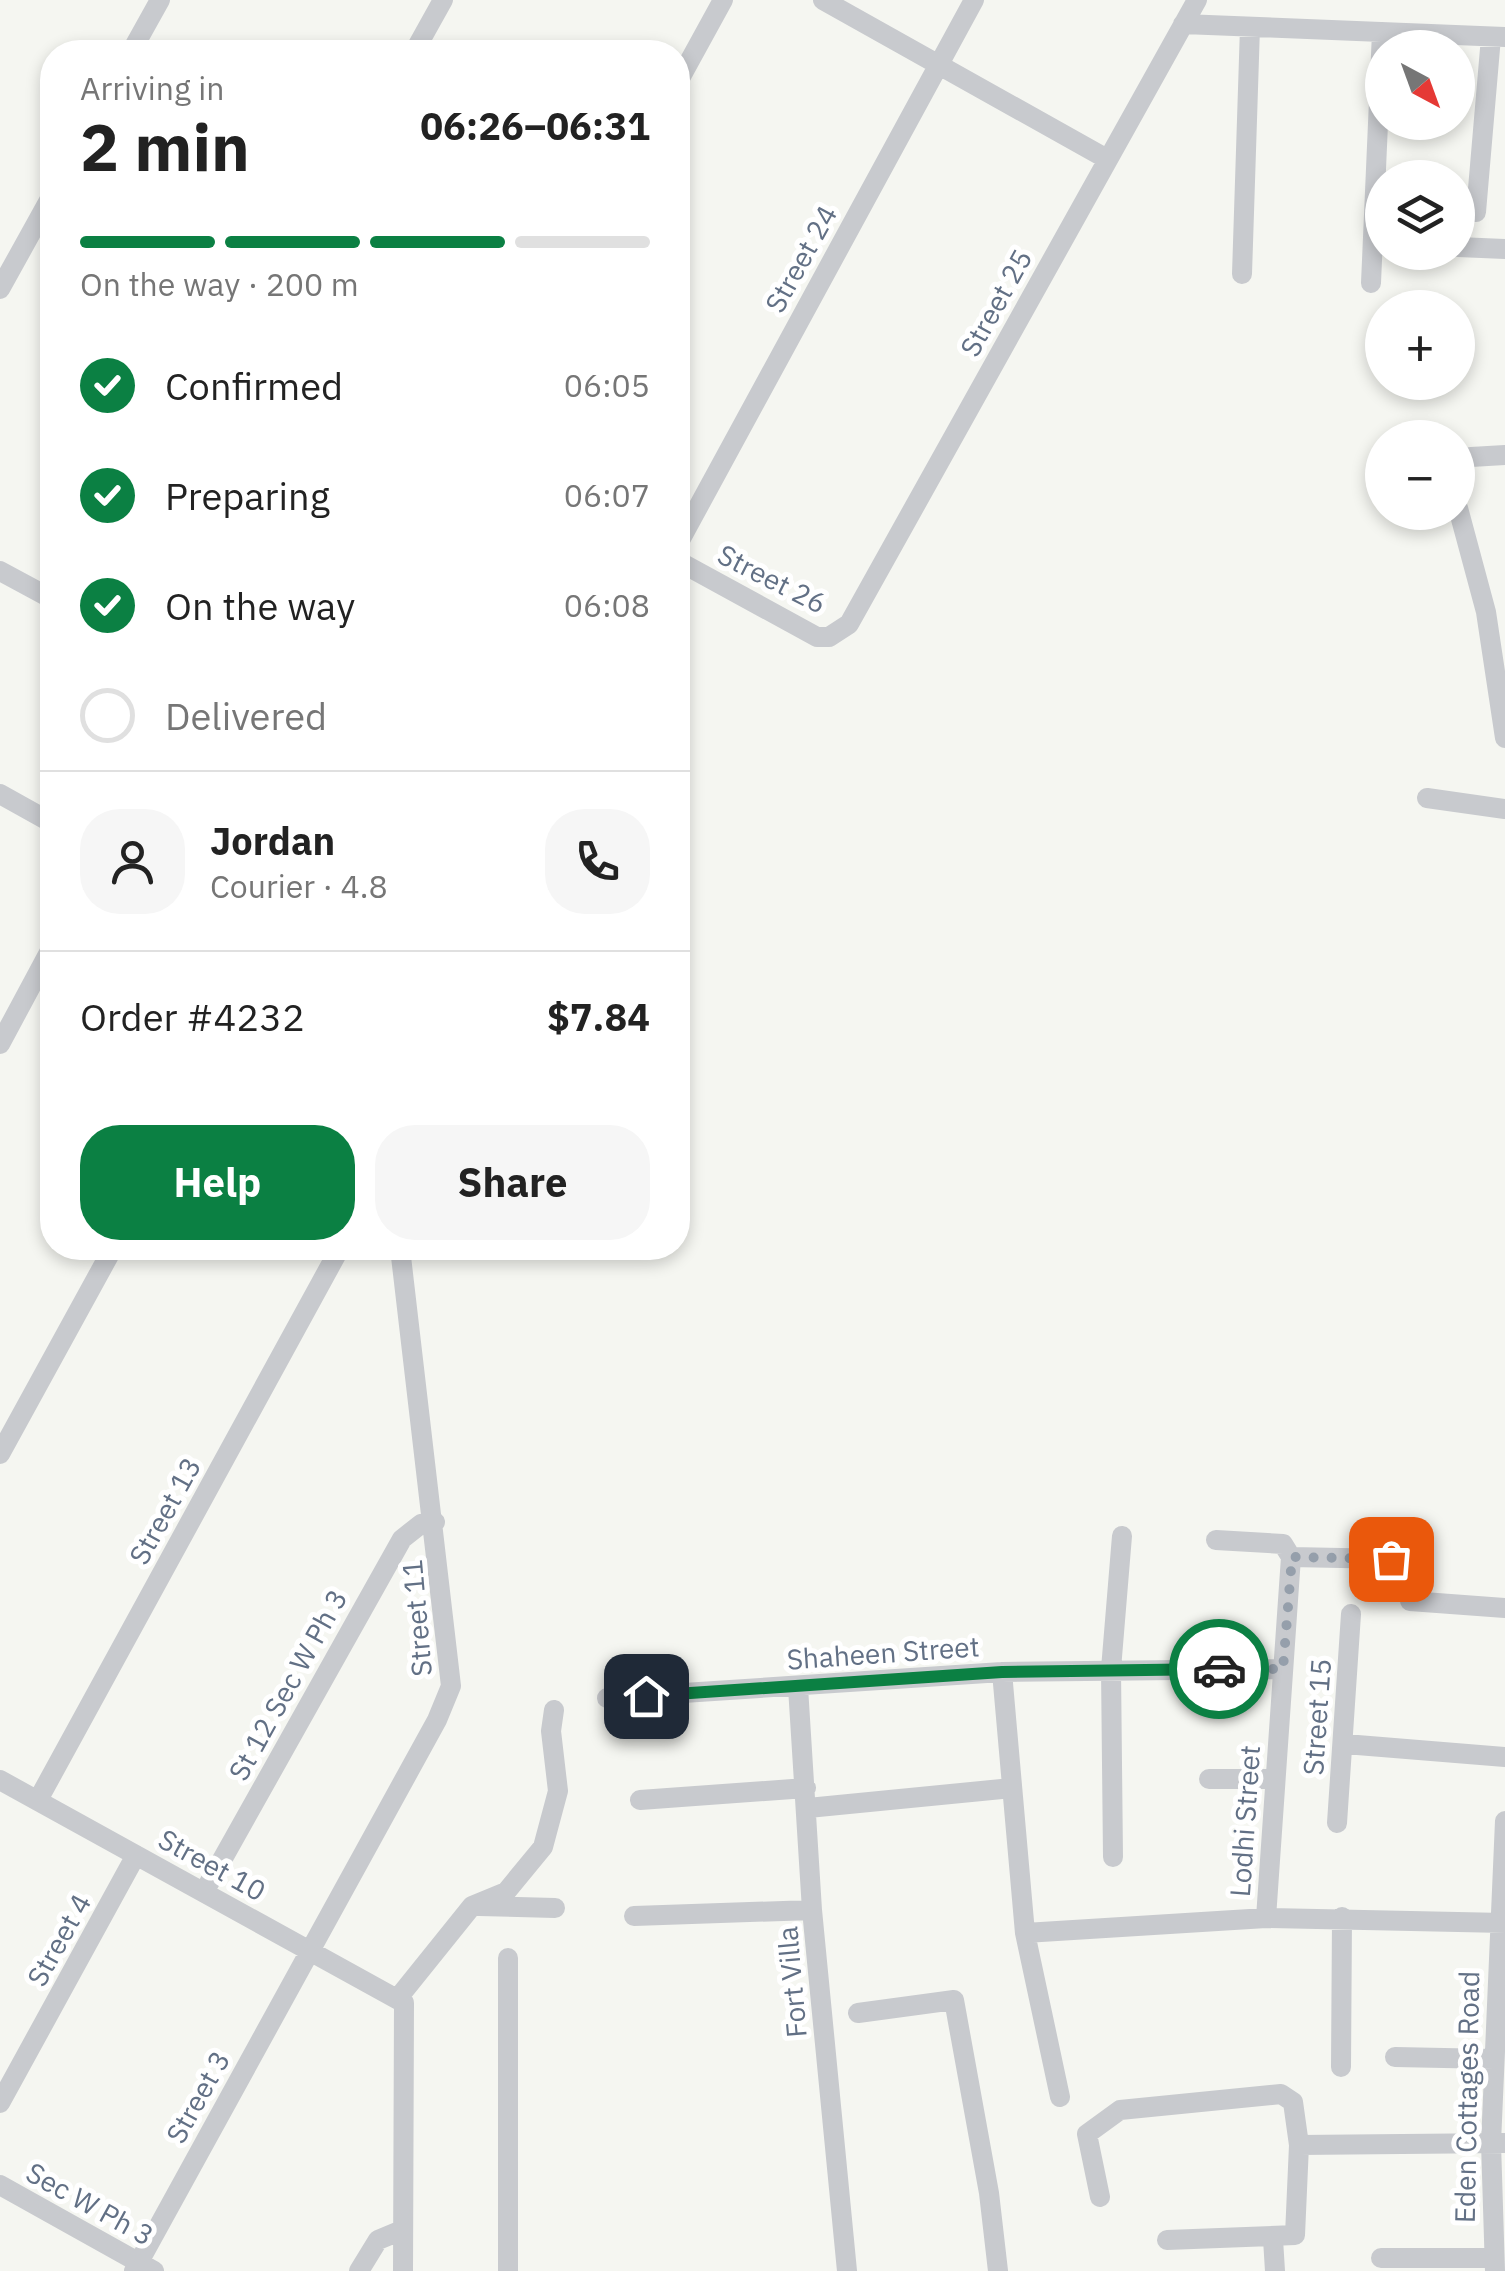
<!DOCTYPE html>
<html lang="en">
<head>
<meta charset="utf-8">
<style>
	body { margin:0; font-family:"IBM Plex Sans",sans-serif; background:#f6f6f6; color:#222; height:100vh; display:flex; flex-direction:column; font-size:38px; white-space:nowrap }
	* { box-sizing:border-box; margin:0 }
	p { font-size:32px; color:#767676 }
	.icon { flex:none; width:55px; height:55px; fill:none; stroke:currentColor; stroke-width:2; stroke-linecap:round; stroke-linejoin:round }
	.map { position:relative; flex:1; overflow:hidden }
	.side { position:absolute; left:40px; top:40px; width:650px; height:1220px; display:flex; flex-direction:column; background:#fff; border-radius:40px; box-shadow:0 5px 15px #0003 }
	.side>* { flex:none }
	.needle { width:65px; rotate:139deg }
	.tools { position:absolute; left:1365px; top:30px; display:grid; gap:20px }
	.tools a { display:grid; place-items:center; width:110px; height:110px; border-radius:50%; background:#fff; box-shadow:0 5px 15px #0003; font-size:50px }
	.pin { position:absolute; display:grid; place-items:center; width:85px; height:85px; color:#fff; margin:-42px; border-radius:20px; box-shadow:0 5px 15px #0006 }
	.courier { position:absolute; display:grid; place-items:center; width:100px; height:100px; margin:-50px; border:8px solid #0b8043; border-radius:50%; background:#fff; color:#222; box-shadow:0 2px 12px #0007 }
	.summary em { font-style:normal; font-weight:700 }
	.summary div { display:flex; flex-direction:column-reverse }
	.summary { display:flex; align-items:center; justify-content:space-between; height:170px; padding:0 40px }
	h1 { font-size:65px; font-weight:700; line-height:75px }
	.bar { display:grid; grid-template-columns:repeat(4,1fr); gap:15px 10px; align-content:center; height:120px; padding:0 40px }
	.bar i { height:12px; border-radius:8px; background:#e0e0e0 }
	.bar .selected { background:#0b8043 }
	.bar p { grid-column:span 4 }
	.line { display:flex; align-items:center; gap:25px; padding:0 40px; border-top:2px solid #e0e0e0 }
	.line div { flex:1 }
	.round { display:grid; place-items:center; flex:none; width:105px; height:105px; border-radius:40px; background:#f6f6f6 }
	ol { padding:0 40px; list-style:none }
	li { display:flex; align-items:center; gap:30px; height:110px }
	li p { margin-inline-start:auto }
	li .icon { padding:10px; border-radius:50%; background:#0b8043; color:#fff; stroke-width:4 }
	li:last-child { color:#767676 }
	li i { width:55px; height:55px; border:5px solid #e0e0e0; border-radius:50% }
	.action { display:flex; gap:20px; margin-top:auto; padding:20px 40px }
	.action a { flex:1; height:115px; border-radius:40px; background:#0b8043; color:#fff; font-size:40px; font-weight:700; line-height:115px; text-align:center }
	.action a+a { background:#f6f6f6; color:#222 }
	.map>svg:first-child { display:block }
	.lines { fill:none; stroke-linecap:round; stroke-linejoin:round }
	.minor { stroke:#c8cace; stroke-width:20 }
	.done { stroke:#959fab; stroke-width:10; stroke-dasharray:0 18 }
	.route { stroke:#0b8043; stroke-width:12 }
	.labels { text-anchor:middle; stroke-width:10; stroke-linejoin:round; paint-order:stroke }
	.street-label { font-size:28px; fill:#627085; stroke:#fff }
</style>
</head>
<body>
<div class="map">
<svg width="1505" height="2271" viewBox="0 0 1505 2271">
	<rect width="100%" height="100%" fill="#f5f6f1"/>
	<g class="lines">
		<!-- minor -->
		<path class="minor" d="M823,0L1107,159
			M1183,24L1505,37
			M131,52L160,0
			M414,52L443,0
			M678,82L723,0
			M1476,212L1491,37
			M1458,247L1505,249
			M1242,274L1250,27
			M1371,283L1382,32
			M0,289L52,195
			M1458,463L1471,457L1505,455
			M1458,508L1486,612L1505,738
			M678,544L974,0
			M678,561L817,637H829L849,624L1197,0
			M0,571L52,599
			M0,794L52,823
			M1427,798L1505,809
			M0,1044L52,947
			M0,1454L113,1248
			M1216,1540L1283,1544L1291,1557
			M1410,1601L1505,1608
			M1002,1672L1025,1933L1060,2097
			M798,1687L812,1910L847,2271
			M607,1698L1002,1672L1283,1669
			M1345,1744L1505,1757
			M1209,1779H1275
			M0,1780L404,2003L403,2271
			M38,1800L340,1248
			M640,1800L806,1788
			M808,1808L1012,1788
			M1337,1823L1351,1614
			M1113,1857L1111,1669L1122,1536
			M204,1892L402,1539L421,1524L435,1522
			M479,1906L555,1908
			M634,1916L812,1910
			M1266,1918L1291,1557L1391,1559
			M1025,1933L1266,1918L1505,1923
			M508,1958V2271
			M398,1998L472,1906L506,1892L543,1847L558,1791L551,1731L554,1710
			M858,2013L954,2000L989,2193L998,2271
			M1395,2057L1493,2059
			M1341,2067L1342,1917
			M0,2103L136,1855
			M0,2185L154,2271
			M1100,2197L1087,2134L1120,2110L1281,2094L1293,2102L1299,2145L1505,2143
			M1273,2239L1275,2271
			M1167,2240L1295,2235L1299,2145
			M1381,2258H1494
			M134,2271L437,1720L451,1686L400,1248
			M359,2271L378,2240L402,2230
			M1495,2271L1491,2143L1505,1821"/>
	</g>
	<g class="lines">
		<!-- done -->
		<path class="done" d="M1219,1669H1283L1292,1557L1391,1559"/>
		<!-- route -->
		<path class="route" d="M646,1696L1002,1672L1219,1669"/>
	</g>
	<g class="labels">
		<!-- street labels -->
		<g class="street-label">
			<text transform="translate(801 259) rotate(-61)" y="10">Street 24</text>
			<text transform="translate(996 303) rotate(-61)" y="10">Street 25</text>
			<text transform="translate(772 579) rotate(27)" y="10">Street 26</text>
			<text transform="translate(165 1511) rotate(-61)" y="10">Street 13</text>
			<text transform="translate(417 1618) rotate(-95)" y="10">Street 11</text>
			<text transform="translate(883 1653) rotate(-4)" y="10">Shaheen Street</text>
			<text transform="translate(288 1685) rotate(-61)" y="10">St 12 Sec W Ph 3</text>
			<text transform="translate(1317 1717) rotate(-86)" y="10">Street 15</text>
			<text transform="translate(1245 1821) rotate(-86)" y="10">Lodhi Street</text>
			<text transform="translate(212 1865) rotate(29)" y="10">Street 10</text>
			<text transform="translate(59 1940) rotate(-61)" y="10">Street 4</text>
			<text transform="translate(792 1982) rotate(-95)" y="10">Fort Villa</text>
			<text transform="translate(198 2097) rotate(-61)" y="10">Street 3</text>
			<text transform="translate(1467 2097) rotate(-89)" y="10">Eden Cottages Road</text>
			<text transform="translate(90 2204) rotate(29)" y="10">Sec W Ph 3</text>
		</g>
	</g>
</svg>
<div class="tools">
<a><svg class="needle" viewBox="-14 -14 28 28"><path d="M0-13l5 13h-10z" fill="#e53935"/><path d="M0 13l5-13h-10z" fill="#767676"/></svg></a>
<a><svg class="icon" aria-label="layers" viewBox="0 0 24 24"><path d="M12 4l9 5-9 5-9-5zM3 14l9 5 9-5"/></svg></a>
<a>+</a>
<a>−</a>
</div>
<div class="pin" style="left:1391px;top:1559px;background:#ea580c"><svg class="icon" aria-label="bag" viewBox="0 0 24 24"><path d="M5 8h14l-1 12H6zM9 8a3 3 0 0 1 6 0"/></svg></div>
<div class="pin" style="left:646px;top:1696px;background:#1f2937"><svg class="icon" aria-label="home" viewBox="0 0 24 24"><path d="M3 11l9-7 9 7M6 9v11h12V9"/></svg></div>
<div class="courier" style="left:1219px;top:1669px"><svg class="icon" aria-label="car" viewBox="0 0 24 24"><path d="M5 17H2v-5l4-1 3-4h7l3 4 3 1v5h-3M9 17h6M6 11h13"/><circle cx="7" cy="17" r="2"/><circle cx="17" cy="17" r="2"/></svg></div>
<section class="side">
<div class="summary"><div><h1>2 min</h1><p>Arriving in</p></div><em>06:26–06:31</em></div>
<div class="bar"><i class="selected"></i><i class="selected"></i><i class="selected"></i><i></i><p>On the way · 200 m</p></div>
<ol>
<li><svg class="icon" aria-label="check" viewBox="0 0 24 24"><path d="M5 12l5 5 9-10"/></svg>Confirmed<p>06:05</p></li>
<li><svg class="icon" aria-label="check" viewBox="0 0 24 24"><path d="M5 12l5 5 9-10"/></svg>Preparing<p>06:07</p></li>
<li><svg class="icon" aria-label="check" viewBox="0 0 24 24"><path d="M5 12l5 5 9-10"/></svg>On the way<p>06:08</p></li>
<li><i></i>Delivered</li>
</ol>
<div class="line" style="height:180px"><a class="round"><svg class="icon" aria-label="person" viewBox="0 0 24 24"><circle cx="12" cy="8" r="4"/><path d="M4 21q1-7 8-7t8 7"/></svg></a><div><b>Jordan</b><p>Courier · 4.8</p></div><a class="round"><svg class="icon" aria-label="phone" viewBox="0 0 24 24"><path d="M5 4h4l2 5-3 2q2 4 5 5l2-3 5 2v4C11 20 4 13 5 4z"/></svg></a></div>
<div class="line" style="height:130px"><div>Order #4232</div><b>$7.84</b></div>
<div class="action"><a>Help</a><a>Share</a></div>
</section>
</div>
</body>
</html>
